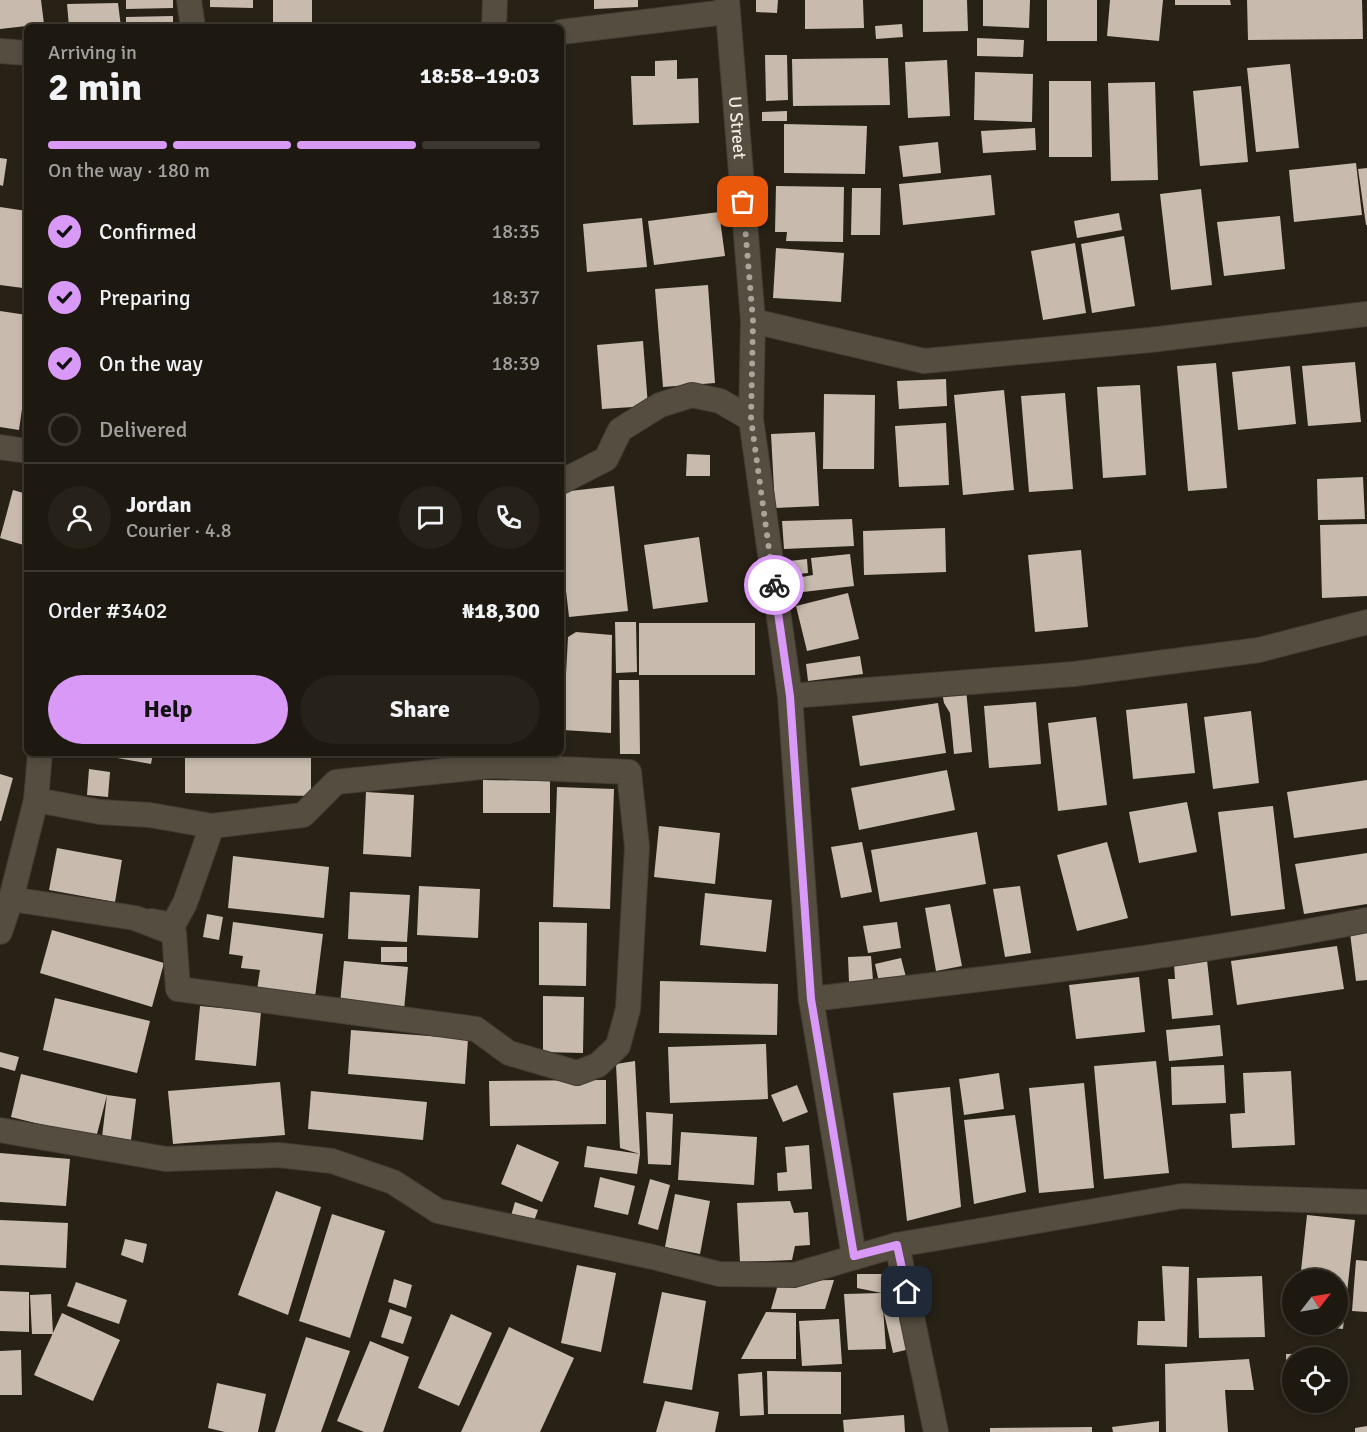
<!DOCTYPE html>
<html lang="en">
<head>
<meta charset="utf-8">
<style>
	body { margin:0; font-family:Signika,sans-serif; background:#262219; color:#f1f3f6; height:100vh; display:flex; flex-direction:column; font-size:22px; white-space:nowrap }
	* { box-sizing:border-box; margin:0 }
	p { font-size:20px; color:#a1a09f }
	.icon { flex:none; width:33px; height:33px; fill:none; stroke:currentColor; stroke-width:2; stroke-linecap:round; stroke-linejoin:round }
	.map { position:relative; flex:1; overflow:hidden }
	.sheet { position:absolute; left:24px; top:24px; width:540px; height:732px; display:flex; flex-direction:column; background:#1e1910; border-radius:9px; box-shadow:0 3px 9px #0003,0 0 0 2px #3c3830 }
	.sheet>* { flex:none }
	.needle { width:39px; rotate:59deg }
	.fabs { position:absolute; left:1282px; top:1269px; display:grid; gap:12px }
	.fabs a { display:grid; place-items:center; width:66px; height:66px; border-radius:50%; background:#1e1910; box-shadow:0 3px 9px #0003,0 0 0 2px #3c3830; font-size:30px }
	.pin { position:absolute; display:grid; place-items:center; width:51px; height:51px; color:#fff; margin:-26px; border-radius:12px; box-shadow:0 3px 9px #0006 }
	.courier { position:absolute; display:grid; place-items:center; width:60px; height:60px; margin:-30px; border:4px solid #d99af7; border-radius:50%; background:#fff; color:#222; box-shadow:0 2px 8px #0007 }
	.headline em { font-style:normal; font-weight:700 }
	.headline div { display:flex; flex-direction:column-reverse }
	.headline { display:flex; align-items:center; justify-content:space-between; height:102px; padding:0 24px }
	h1 { font-size:39px; font-weight:700; line-height:45px }
	.bar { display:grid; grid-template-columns:repeat(4,1fr); gap:9px 6px; align-content:center; height:72px; padding:0 24px }
	.bar i { height:8px; border-radius:4px; background:#3c3830 }
	.bar .on { background:#d99af7 }
	.bar p { grid-column:span 4 }
	.line { display:flex; align-items:center; gap:15px; padding:0 24px; border-top:2px solid #3c3830 }
	.line div { flex:1 }
	.round { display:grid; place-items:center; flex:none; width:63px; height:63px; border-radius:32px; background:#262219 }
	ol { padding:0 24px; list-style:none }
	li { display:flex; align-items:center; gap:18px; height:66px }
	li p { margin-inline-start:auto }
	li .icon { padding:6px; border-radius:50%; background:#d99af7; color:#111; stroke-width:4 }
	li:last-child { color:#a1a09f }
	li i { width:33px; height:33px; border:3px solid #3c3830; border-radius:50% }
	.button { display:flex; gap:12px; margin-top:auto; padding:12px 24px }
	.button a { flex:1; height:69px; border-radius:36px; background:#d99af7; color:#111; font-size:24px; font-weight:700; line-height:69px; text-align:center }
	.button a+a { background:#262219; color:#f1f3f6 }
	.map>svg:first-child { display:block }
	.building { fill:#c8bbae }
	.lines { fill:none; stroke-linecap:round; stroke-linejoin:round }
	.street-casing { stroke:#423c34; stroke-width:26 }
	.street { stroke:#554d40; stroke-width:24 }
	.done { stroke:#aaa49b; stroke-width:6; stroke-dasharray:0 10.8 }
	.route { stroke:#d99af7; stroke-width:8 }
	.labels { text-anchor:middle; stroke-width:6; stroke-linejoin:round; paint-order:stroke }
	.street-label { font-size:18px; fill:#f0ebe3; stroke:#1f180c }
</style>
</head>
<body>
<div class="map">
<svg width="1367" height="1432" viewBox="0 0 1367 1432">
	<rect width="100%" height="100%" fill="#282116"/>
	<!-- building -->
	<path class="building" d="M0,0H41L44,24L0,29Z
		M126,0H173V8L126,9Z
		M210,0H253V8L210,7Z
		M273,0H312V22H273Z
		M594,0H638V7L594,9Z
		M756,0H778L777,13L756,12Z
		M805,0H863L864,28L805,29Z
		M923,0H967L968,31L923,32Z
		M983,0H1030L1029,28L983,26Z
		M1047,0H1097V41H1047Z
		M1110,0H1163L1159,41L1107,36Z
		M1175,0H1230L1231,5H1175Z
		M1247,0H1362L1363,39L1248,40Z
		M118,3L121,27H69L67,4Z
		M173,16V27H126V17Z
		M902,24L903,37L876,39L875,26Z
		M977,38L1024,40L1023,57L977,56Z
		M765,55H787L788,100L766,101Z
		M888,58L890,105L793,106L792,59Z
		M677,60V79L698,78L699,123L633,125L631,76H655V61Z
		M947,60L950,116L908,118L905,62Z
		M1290,64L1299,148L1256,152L1247,68Z
		M975,72L1033,74L1032,122L974,120Z
		M1049,81H1091L1092,157H1049Z
		M1155,82L1158,180L1111,181L1108,83Z
		M1241,86L1248,162L1200,166L1193,91Z
		M787,111V121H762V112Z
		M784,124L867,126L865,174L784,173Z
		M1035,128L1036,150L983,153L981,131Z
		M938,142L941,173L903,177L899,146Z
		M0,158L7,159L3,186L0,185Z
		M1356,163L1362,215L1294,222L1289,170Z
		M1367,168V225H1366L1358,169Z
		M991,175L995,215L903,225L899,184Z
		M776,186L844,187L843,242L786,241L787,232H775Z
		M852,188H881L880,235H851Z
		M1201,189L1212,285L1171,290L1160,194Z
		M0,207L27,211V261L23,288L0,285Z
		M719,212L725,256L654,265L648,221Z
		M1119,213L1122,230L1077,238L1074,221Z
		M1280,216L1285,269L1224,276L1217,222Z
		M642,218L647,267L587,272L583,224Z
		M1124,236L1135,306L1092,313L1081,244Z
		M1075,243L1086,313L1043,320L1031,251Z
		M776,248L844,253L841,302L773,298Z
		M708,285L715,383L663,387L655,289Z
		M0,311L27,315V374L19,430L0,427Z
		M643,341L648,406L602,409L597,345Z
		M1355,362L1361,422L1308,426L1302,366Z
		M1216,363L1227,488L1188,491L1177,366Z
		M1290,366L1296,424L1238,430L1232,372Z
		M946,379L947,406L899,409L897,381Z
		M1140,385L1146,475L1103,478L1097,387Z
		M1004,390L1014,490L963,495L954,395Z
		M1065,393L1073,489L1029,492L1021,396Z
		M824,394L875,395L874,469H823Z
		M946,423L949,485L899,487L895,426Z
		M815,432L819,506L775,508L771,434Z
		M687,454L710,455V476H686Z
		M1363,477L1365,519L1318,520L1317,479Z
		M614,486L628,611L569,617L561,547V492Z
		M13,490L27,494V546L0,538Z
		M852,519L854,546L784,549L782,521Z
		M1367,524V596L1322,598L1320,525Z
		M945,528L946,572L864,575L863,531Z
		M699,537L708,602L653,609L644,545Z
		M1081,550L1088,627L1035,632L1028,555Z
		M850,554L854,586L803,592L802,577L813,575L811,558Z
		M807,559L808,573L790,575L789,561Z
		M848,593L859,639L807,651L796,606Z
		M615,622H636L637,672L616,673Z
		M639,623H755V675H639Z
		M576,632L612,635L611,733L563,730L568,637Z
		M860,656L863,674L808,681L806,664Z
		M619,680H639L640,754H620Z
		M966,689L972,752L954,754L950,713L944,703L942,692Z
		M1036,702L1041,764L989,768L984,706Z
		M938,703L946,753L860,766L852,716Z
		M1187,703L1195,773L1133,779L1126,710Z
		M1251,711L1259,783L1213,789L1204,717Z
		M1096,717L1107,805L1058,811L1048,723Z
		M89,753H153L151,764Z
		M185,753H311V796L185,793Z
		M89,769L110,772L108,797L87,795Z
		M947,770L955,810L859,830L851,788Z
		M0,774L13,778L1,821H0Z
		M483,780L550,781V813H483Z
		M1367,780V828L1294,838L1287,792Z
		M557,787L614,789L610,909L553,907Z
		M366,792L414,795L411,857L363,854Z
		M1187,802L1197,852L1139,863L1129,812Z
		M1273,806L1285,909L1231,916L1218,812Z
		M659,826L720,833L715,884L654,877Z
		M977,832L986,884L880,902L871,850Z
		M862,842L872,892L841,898L831,847Z
		M1107,842L1128,918L1077,931L1057,855Z
		M57,848L122,860L115,902L49,890Z
		M1367,853V904L1304,914L1295,864Z
		M233,856L329,867L324,918L228,908Z
		M419,886L480,889L478,938L417,935Z
		M1020,886L1031,953L1005,957L993,889Z
		M350,892L410,895L407,942L348,939Z
		M705,893L772,900L766,952L700,945Z
		M950,904L962,966L936,971L925,908Z
		M207,914L223,917L219,940L203,937Z
		M233,922L323,934L315,997L257,990L260,970L241,968L243,956L229,954Z
		M539,922L587,923L586,986L539,985Z
		M897,922L901,948L868,953L863,926Z
		M52,930L164,963L152,1007L40,973Z
		M1367,931V980L1356,981L1350,933Z
		M1337,946L1344,989L1237,1005L1231,961Z
		M381,947H407V962H381Z
		M871,956L873,980L849,982L848,957Z
		M901,958L907,981L880,987L875,964Z
		M1207,960L1213,1015L1172,1019L1168,979H1175L1174,964Z
		M344,961L408,967L404,1010L340,1004Z
		M1139,977L1145,1032L1076,1039L1069,985Z
		M660,981L778,984L777,1035L659,1033Z
		M543,996L584,997L583,1053L543,1052Z
		M55,998L150,1021L137,1073L43,1050Z
		M200,1006L261,1012L256,1066L195,1060Z
		M1220,1025L1223,1056L1169,1061L1166,1030Z
		M351,1030L468,1039L465,1084L348,1074Z
		M766,1044L768,1099L670,1103L668,1047Z
		M0,1052L19,1057L15,1071L0,1067Z
		M635,1061L640,1154L620,1148L616,1064Z
		M1156,1061L1169,1173L1104,1179L1094,1066Z
		M1224,1065L1226,1103L1172,1105L1171,1067Z
		M1291,1071L1295,1145L1232,1148L1230,1114L1245,1113L1243,1073Z
		M999,1073L1004,1109L964,1115L959,1079Z
		M21,1074L107,1095L96,1138L11,1117Z
		M606,1080V1124L490,1126L489,1081Z
		M280,1082L285,1135L173,1144L168,1091Z
		M1084,1083L1094,1188L1039,1193L1029,1088Z
		M797,1085L808,1112L783,1122L771,1095Z
		M950,1087L961,1207L907,1221L893,1093Z
		M311,1091L427,1102L423,1140L308,1129Z
		M107,1095L136,1099L131,1140L102,1137Z
		M646,1112L673,1114L671,1165L648,1164Z
		M1015,1115L1026,1192L974,1204L964,1120Z
		M681,1132L757,1137L754,1185L678,1180Z
		M517,1144L559,1162L542,1202L501,1184Z
		M809,1145L812,1189L778,1191L777,1173L787,1172L785,1147Z
		M587,1146L640,1154L637,1174L584,1167Z
		M0,1153L70,1159L66,1206L0,1202Z
		M600,1177L635,1186L628,1215L594,1207Z
		M650,1179L670,1185L658,1230L638,1224Z
		M276,1191L321,1207L288,1315L238,1295Z
		M675,1194L710,1201L700,1254L665,1247Z
		M790,1201L794,1213L808,1212L810,1245L795,1246L792,1260L740,1262L737,1203Z
		M515,1202L538,1210L534,1221L510,1219Z
		M332,1214L385,1231L350,1338L299,1321Z
		M1307,1215L1355,1220L1343,1329L1313,1326L1338,1324V1280H1300Z
		M0,1220L68,1223L66,1268L0,1265Z
		M125,1239L147,1244L143,1263L121,1255Z
		M1356,1260L1367,1261V1312L1352,1311Z
		M577,1265L616,1273L601,1352L561,1343Z
		M1162,1266L1189,1267L1187,1347L1137,1345L1138,1321H1165Z
		M857,1274H882V1293L857,1288Z
		M1262,1276L1265,1337L1199,1338L1197,1278Z
		M394,1279L412,1285L406,1308L388,1302Z
		M834,1280L825,1309H771L779,1281Z
		M76,1282L127,1300L119,1324L67,1306Z
		M0,1291L29,1292V1332L0,1331Z
		M662,1292L706,1301L692,1390L643,1383Z
		M882,1293L886,1349L848,1350L844,1294Z
		M51,1294L53,1334H32L30,1295Z
		M390,1309L412,1317L403,1344L381,1337Z
		M900,1310L910,1349L893,1353L884,1313Z
		M766,1312L796,1313V1359H741Z
		M62,1313L120,1340L93,1401L34,1375Z
		M451,1314L492,1333L459,1406L418,1388Z
		M839,1319L842,1364L802,1366L799,1321Z
		M509,1327L574,1358L540,1432H461Z
		M306,1337L350,1351L321,1432H275Z
		M370,1341L409,1357L383,1432H364L337,1421Z
		M21,1350L22,1395H0V1351Z
		M1327,1353L1328,1358H1293V1398H1287L1286,1354Z
		M1249,1359L1254,1390H1225L1228,1432H1166L1165,1364Z
		M767,1371L841,1372V1414H768Z
		M762,1372L764,1415L740,1416L738,1374Z
		M217,1383L266,1394L258,1432H225L208,1428Z
		M665,1401L719,1412L715,1432H656Z
		M904,1415L905,1432H844L843,1420Z
		M1159,1421V1432H1113L1112,1427Z
		M1367,1426V1432H1355V1428Z
		M1092,1427V1432H990V1428Z"/>
	<g class="lines">
		<!-- street casing -->
		<g class="street-casing">
			<g id="street">
				<path d="M189,0L193,27"/>
				<path id="s1" d="M727,0L753,321L751,419L790,696L811,999L854,1256"/>
				<path d="M494,27L495,0"/>
				<path d="M561,32L726,12"/>
				<path d="M0,51L27,53"/>
				<path d="M753,321L924,361L1150,340L1367,314"/>
				<path d="M0,447L27,451"/>
				<path d="M561,482L606,459L620,430L660,405L692,395L720,401L751,419"/>
				<path d="M790,696L1074,674L1259,650L1367,622"/>
				<path d="M11,899L135,918L174,933L178,989L476,1029L509,1053L577,1073L598,1065L618,1046L628,1009L637,847L629,772L491,766L336,782L303,815L212,826L150,815L100,812L36,800"/>
				<path d="M151,921L173,925L185,903L212,826"/>
				<path d="M0,932L11,899L36,800L40,753"/>
				<path d="M811,999C997,978 1183,957 1367,920"/>
				<path d="M0,1130L166,1159L279,1155L332,1161L393,1182L438,1211L653,1257L719,1274L794,1275L897,1245L1182,1196L1367,1202"/>
				<path d="M897,1245L936,1432"/>
			</g>
		</g>
		<!-- street -->
		<use href="#street" class="street"/>
	</g>
	<g class="lines">
		<!-- done -->
		<path class="done" d="M743,202L753,321L751,419L774,585"/>
		<!-- route -->
		<path class="route" d="M774,585L790,696L811,999L854,1256L897,1245L907,1292"/>
	</g>
	<g class="labels">
		<!-- street labels -->
		<g class="street-label">
			<text dy="6" stroke="none"><textPath href="#s1" startOffset="128">U Street</textPath></text>
		</g>
	</g>
</svg>
<div class="fabs">
<a><svg class="needle" viewBox="-14 -14 28 28"><path d="M0-13l5 13h-10z" fill="#e53935"/><path d="M0 13l5-13h-10z" fill="#a1a09f"/></svg></a>
<a><svg class="icon" aria-label="locate" viewBox="0 0 24 24"><circle cx="12" cy="12" r="6"/><path d="M12 2v4M12 18v4M2 12h4M18 12h4"/></svg></a>
</div>
<div class="pin" style="left:743px;top:202px;background:#ea580c"><svg class="icon" aria-label="bag" viewBox="0 0 24 24"><path d="M5 8h14l-1 12H6zM9 8a3 3 0 0 1 6 0"/></svg></div>
<div class="pin" style="left:907px;top:1292px;background:#1f2937"><svg class="icon" aria-label="home" viewBox="0 0 24 24"><path d="M3 11l9-7 9 7M6 9v11h12V9"/></svg></div>
<div class="courier" style="left:774px;top:585px"><svg class="icon" aria-label="bike" viewBox="0 0 24 24"><circle cx="6" cy="16" r="4"/><circle cx="18" cy="16" r="4"/><path d="M6 16l4-8h5l3 8M10 8l3 8H6M13 5h3"/></svg></div>
<section class="sheet">
<div class="headline"><div><h1>2 min</h1><p>Arriving in</p></div><em>18:58–19:03</em></div>
<div class="bar"><i class="on"></i><i class="on"></i><i class="on"></i><i></i><p>On the way · 180 m</p></div>
<ol>
<li><svg class="icon" aria-label="check" viewBox="0 0 24 24"><path d="M5 12l5 5 9-10"/></svg>Confirmed<p>18:35</p></li>
<li><svg class="icon" aria-label="check" viewBox="0 0 24 24"><path d="M5 12l5 5 9-10"/></svg>Preparing<p>18:37</p></li>
<li><svg class="icon" aria-label="check" viewBox="0 0 24 24"><path d="M5 12l5 5 9-10"/></svg>On the way<p>18:39</p></li>
<li><i></i>Delivered</li>
</ol>
<div class="line" style="height:108px"><a class="round"><svg class="icon" aria-label="person" viewBox="0 0 24 24"><circle cx="12" cy="8" r="4"/><path d="M4 21q1-7 8-7t8 7"/></svg></a><div><b>Jordan</b><p>Courier · 4.8</p></div><a class="round"><svg class="icon" aria-label="chat" viewBox="0 0 24 24"><path d="M4 5h16v11H9l-5 4z"/></svg></a><a class="round"><svg class="icon" aria-label="phone" viewBox="0 0 24 24"><path d="M5 4h4l2 5-3 2q2 4 5 5l2-3 5 2v4C11 20 4 13 5 4z"/></svg></a></div>
<div class="line" style="height:78px"><div>Order #3402</div><b>₦18,300</b></div>
<div class="button"><a>Help</a><a>Share</a></div>
</section>
</div>
</body>
</html>
